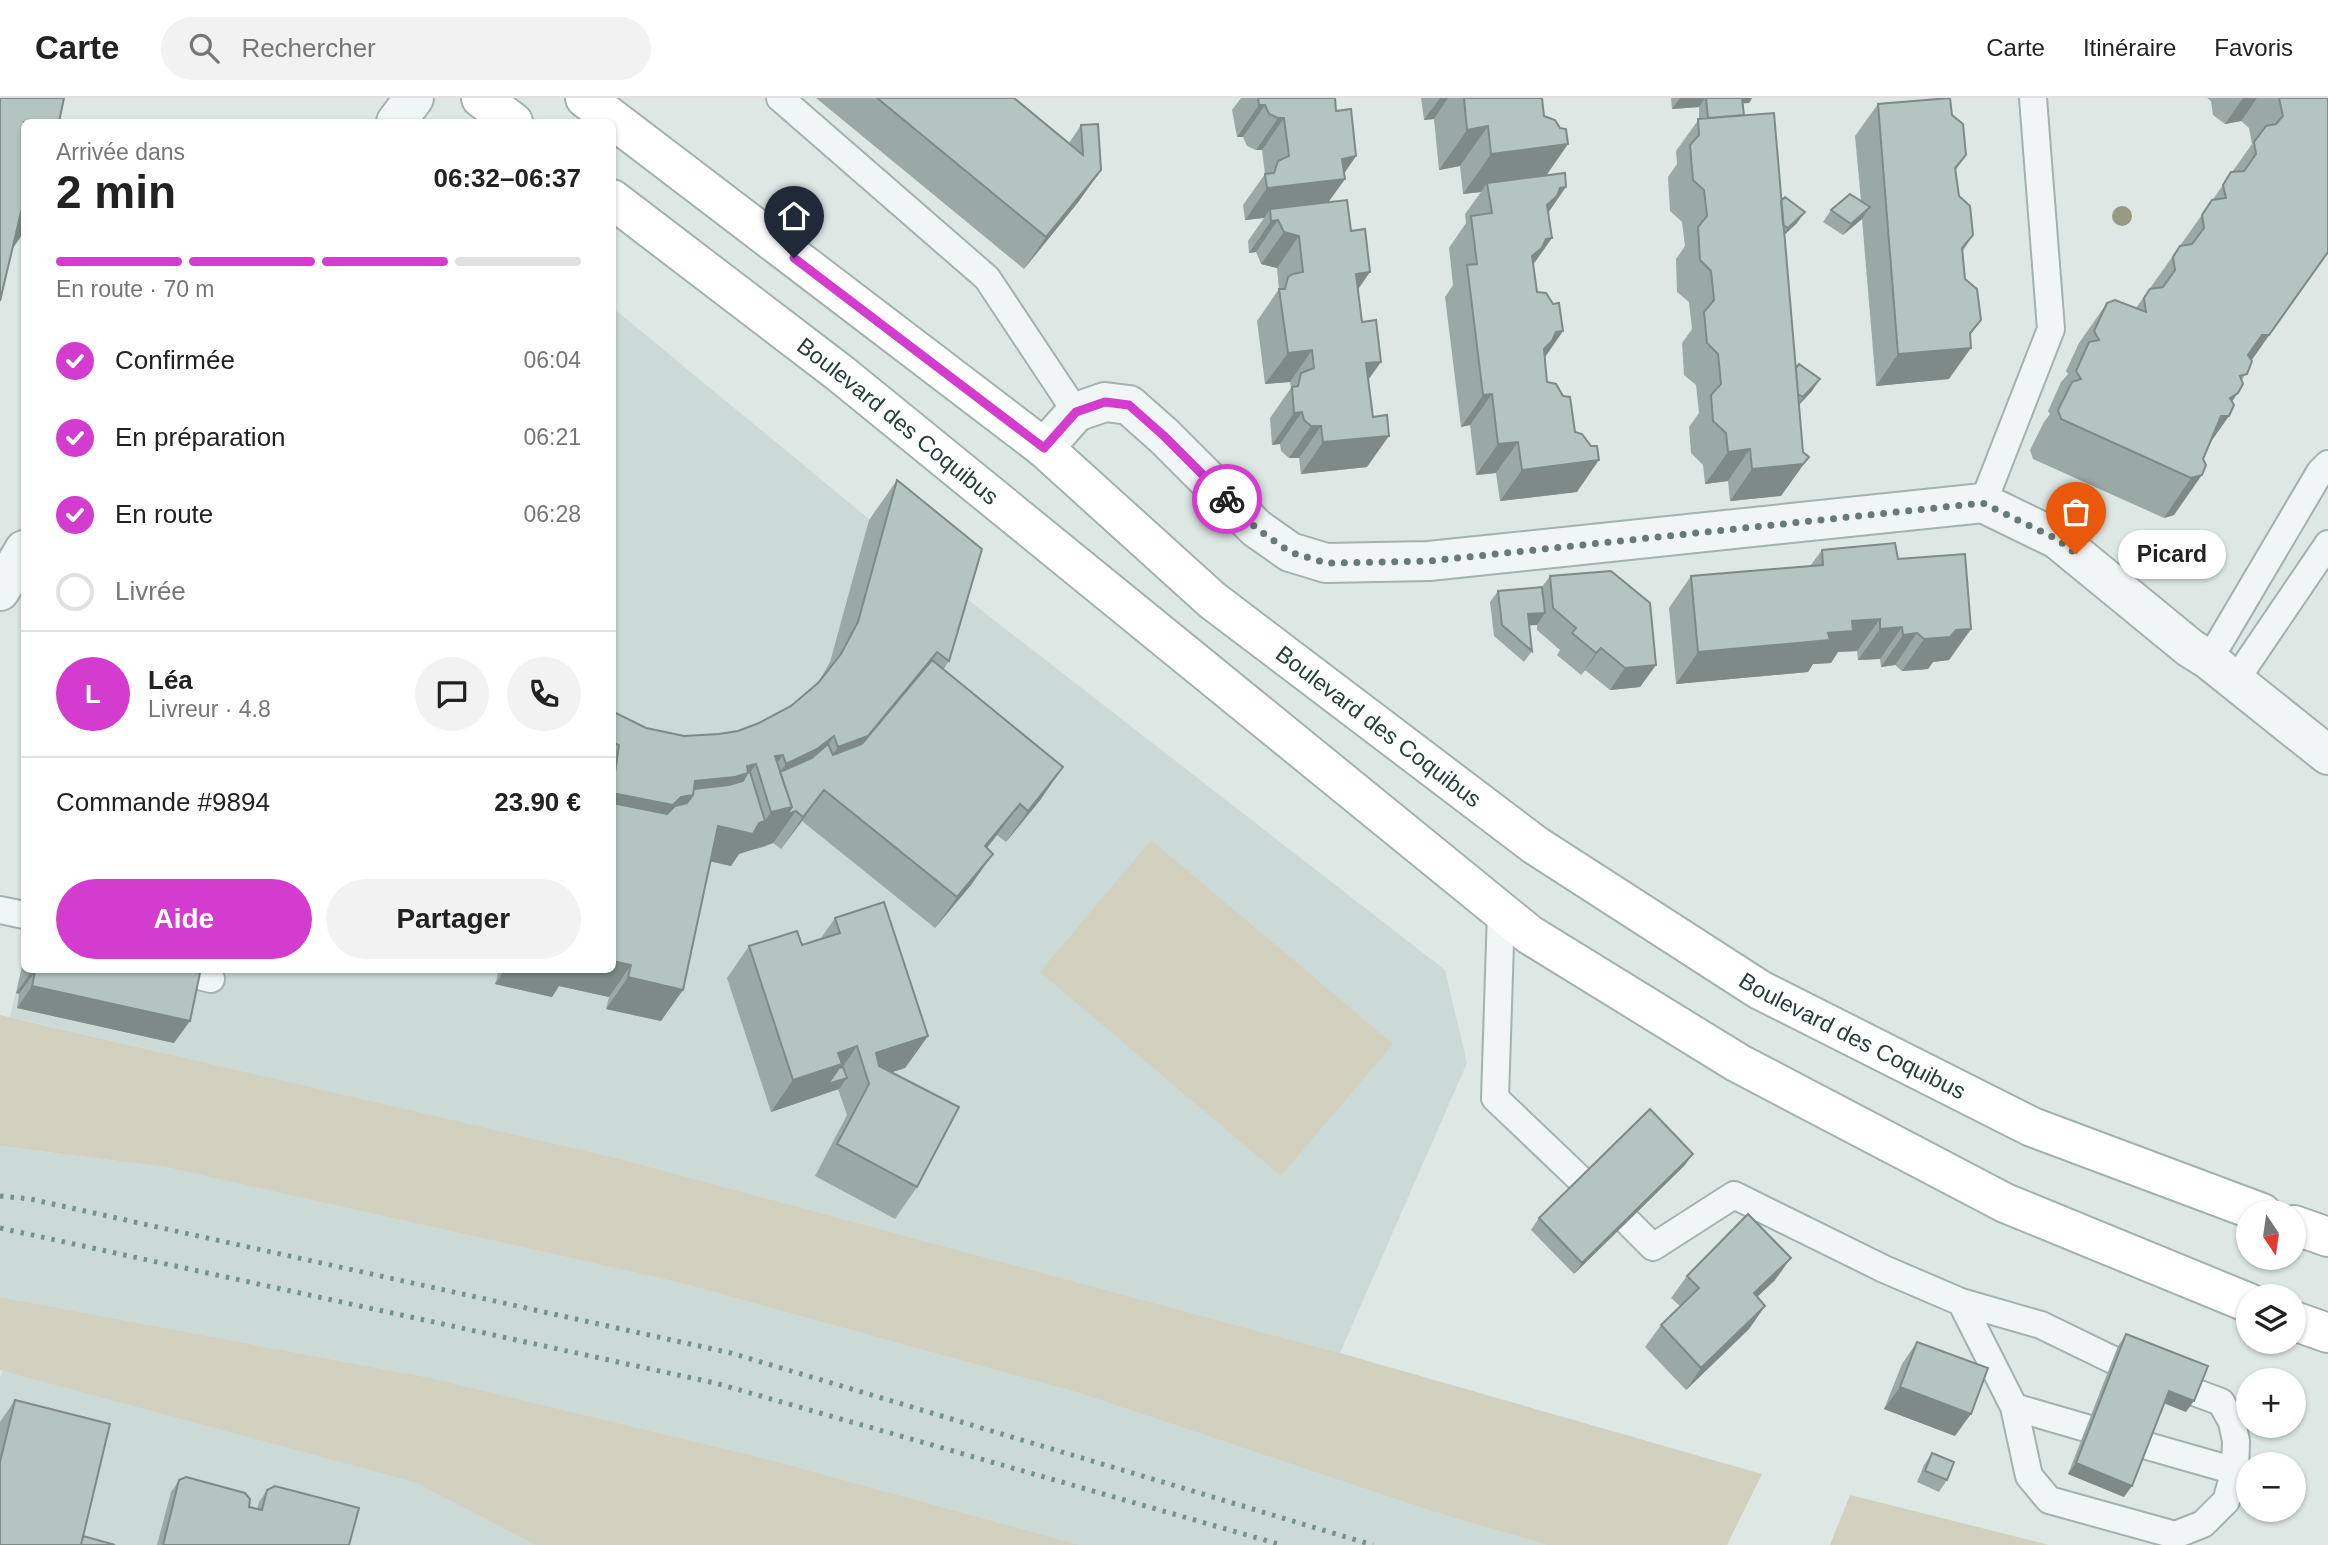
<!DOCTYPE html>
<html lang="fr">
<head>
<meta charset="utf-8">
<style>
	body { margin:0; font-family:Arial,sans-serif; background:#f2f2f2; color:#222; height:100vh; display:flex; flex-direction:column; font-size:26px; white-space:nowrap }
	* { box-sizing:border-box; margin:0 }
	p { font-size:23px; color:#767676 }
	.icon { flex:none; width:38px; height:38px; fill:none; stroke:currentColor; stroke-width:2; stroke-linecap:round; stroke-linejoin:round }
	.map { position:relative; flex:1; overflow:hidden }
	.sheet { position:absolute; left:21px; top:21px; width:595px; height:854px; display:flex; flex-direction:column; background:#fff; border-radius:10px; box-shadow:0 2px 5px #0004 }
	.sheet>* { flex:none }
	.needle { width:46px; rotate:167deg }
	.controls { position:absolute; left:2236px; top:1102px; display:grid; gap:14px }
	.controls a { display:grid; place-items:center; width:70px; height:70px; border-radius:50%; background:#fff; box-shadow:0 2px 5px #0004; font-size:35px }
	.pin { position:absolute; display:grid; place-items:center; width:60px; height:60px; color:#fff; margin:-72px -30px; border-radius:50% 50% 50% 0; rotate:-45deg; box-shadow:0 0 7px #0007 }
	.pin .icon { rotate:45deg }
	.courier { position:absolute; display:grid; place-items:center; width:70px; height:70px; margin:-35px; border:5px solid #d33cce; border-radius:50%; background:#fff; color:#222; box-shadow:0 2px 9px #0007 }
	.bubble { position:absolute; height:49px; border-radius:24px; background:#fff; box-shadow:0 2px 5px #0004; font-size:23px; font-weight:700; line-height:49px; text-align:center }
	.head em { font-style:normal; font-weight:700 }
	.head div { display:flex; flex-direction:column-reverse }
	.head { display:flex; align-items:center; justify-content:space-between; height:119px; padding:0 35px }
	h1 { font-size:46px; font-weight:700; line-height:52px }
	.bar { display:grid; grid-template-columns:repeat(4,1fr); gap:10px 7px; align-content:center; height:84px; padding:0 35px }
	.bar i { height:9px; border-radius:5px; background:#e0e0e0 }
	.bar .on { background:#d33cce }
	.bar p { grid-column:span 4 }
	.line { display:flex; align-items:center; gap:18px; padding:0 35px; border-top:2px solid #e0e0e0 }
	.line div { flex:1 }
	.round { display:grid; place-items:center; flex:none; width:74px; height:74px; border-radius:37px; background:#f2f2f2 }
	ol { padding:0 35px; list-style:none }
	li { display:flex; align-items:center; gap:21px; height:77px }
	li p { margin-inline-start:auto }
	li .icon { padding:7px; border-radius:50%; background:#d33cce; color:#fff; stroke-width:4 }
	li:last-child { color:#767676 }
	li i { width:38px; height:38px; border:4px solid #e0e0e0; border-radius:50% }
	.cta { display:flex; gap:14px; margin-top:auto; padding:14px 35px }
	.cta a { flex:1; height:80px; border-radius:42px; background:#d33cce; color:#fff; font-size:28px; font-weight:700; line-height:80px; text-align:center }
	.cta a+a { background:#f2f2f2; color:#222 }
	header { display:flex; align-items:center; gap:42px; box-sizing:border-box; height:98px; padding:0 35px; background:#fff; border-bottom:2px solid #e0e0e0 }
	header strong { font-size:33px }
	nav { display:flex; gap:38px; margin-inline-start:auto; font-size:24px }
	.search { width:490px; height:63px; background:#f2f2f2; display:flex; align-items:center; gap:18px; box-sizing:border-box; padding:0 24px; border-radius:38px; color:#767676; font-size:26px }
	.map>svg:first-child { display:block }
	.built { fill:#cbdad6 }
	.green { fill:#d2d0be }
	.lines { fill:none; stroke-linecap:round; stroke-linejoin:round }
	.lane-casing { stroke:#a2b2ae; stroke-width:30 }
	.street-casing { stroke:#a2b2ae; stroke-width:42 }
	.secondary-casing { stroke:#a2b2ae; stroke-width:42 }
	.lane { stroke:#f0f6f5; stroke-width:26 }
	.street { stroke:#f0f6f5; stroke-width:38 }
	.secondary { stroke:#fff; stroke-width:38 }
	.rail { stroke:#76928c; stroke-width:5; stroke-dasharray:3.5 7; stroke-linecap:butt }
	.tree { fill:#969a83 }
	.wall { fill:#9ba9a6 }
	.shaded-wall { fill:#7e8a87 }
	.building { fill:#b4c5c1; stroke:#7e8a87; stroke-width:2 }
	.done { stroke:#667a76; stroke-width:7; stroke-dasharray:0 12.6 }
	.route { stroke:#d33cce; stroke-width:9 }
	.labels { text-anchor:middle; stroke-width:7; stroke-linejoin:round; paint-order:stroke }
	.street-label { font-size:23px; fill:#263f3a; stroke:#edf5f3 }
</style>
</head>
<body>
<header>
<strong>Carte</strong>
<div class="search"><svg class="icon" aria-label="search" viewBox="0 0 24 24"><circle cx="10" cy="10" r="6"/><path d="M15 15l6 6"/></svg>Rechercher</div>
<nav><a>Carte</a><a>Itinéraire</a><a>Favoris</a></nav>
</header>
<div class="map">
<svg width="2328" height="1447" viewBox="0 0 2328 1447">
	<rect width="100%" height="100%" fill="#dde8e5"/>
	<!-- built -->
	<path class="built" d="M613,210L954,491L1445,872L1467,965L1340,1255L617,1060L10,919L24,858V872H612Z
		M0,1048L165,1069L677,1184L1079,1295L1428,1412L1547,1447H1081L771,1362L431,1280L0,1199Z
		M3,1271L860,1447H0V1280Z"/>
	<!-- green -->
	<path class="green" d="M1151,742L1393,946L1281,1078L1040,874Z
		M0,917L617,1060L1340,1255L1762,1376L1727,1447H1547L1428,1412L1079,1295L677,1184L165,1069L0,1048Z
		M0,1199L431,1280L771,1362L1081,1447H536L415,1384L0,1272Z
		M1850,1397L2049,1447H1830Z"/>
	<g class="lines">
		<!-- lane casing -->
		<g class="lane-casing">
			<path id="lane" d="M780,0L987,180L1076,314
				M1983,405L2051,231L2033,0
				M2209,562L2320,374L2328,366
				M2235,583L2328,446
				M0,812L24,817
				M1501,814L1495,1000L1581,1082
				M182,872L186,875L211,881
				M1628,1124L1653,1149L1734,1097L1884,1171L1961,1204
				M2113,1262L2041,1227L1961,1204L2014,1309L2029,1378L2049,1402L2175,1437L2203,1426L2226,1403L2235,1373L2236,1343L2232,1324L2221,1304L2194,1294
				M2014,1309L2086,1330
				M2144,1347L2235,1373"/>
		</g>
		<!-- street casing -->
		<g class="street-casing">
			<path id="street" d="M396,24L414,0
				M1044,350L1076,314L1105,304L1129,307L1164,338L1256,430L1290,454L1326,465L1429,463L1983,405L2057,441L2190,550L2209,562L2328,657
				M0,493L24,452"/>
		</g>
		<!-- secondary casing -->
		<g class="secondary-casing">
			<g id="secondary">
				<path d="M481,0L513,24"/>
				<path id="s1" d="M585,0L1044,350L1212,502L1535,747L1760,892L2032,1029L2262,1115"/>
				<path id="s2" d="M612,101L841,276L1530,837L1738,965L2005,1105L2249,1205"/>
				<path d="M2294,1127L2328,1139"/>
				<path d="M2294,1223L2328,1235"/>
			</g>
		</g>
		<!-- lane -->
		<use href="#lane" class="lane"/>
		<!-- street -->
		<use href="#street" class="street"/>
		<!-- secondary -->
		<use href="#secondary" class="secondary"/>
		<!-- rail -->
		<path class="rail" d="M0,1098L30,1101L731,1255L1373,1447
			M0,1130L715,1285L1282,1447"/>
	</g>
	<!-- trees -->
	<circle class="tree" cx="2122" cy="118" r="10"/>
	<!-- wall -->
	<path class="wall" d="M816,0H1014L1069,45L1081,27L1101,72L1079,103L1024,171Z
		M1241,0H1335L1336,13L1356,58L1344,76L1345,81L1328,104L1358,192L1368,282L1367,369L1301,376L1299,360H1289L1281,353L1280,346L1272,347L1270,320L1291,290L1290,284L1265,286L1257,223L1279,191L1277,170L1261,166L1256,154L1249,155L1248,143L1264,120L1245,122L1243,107L1265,76L1262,52H1256L1247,48L1243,39H1237L1232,12Z
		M1421,0H1542L1544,18L1568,46L1546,78L1548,115L1552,140L1533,166L1537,194L1563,233L1544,260L1547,284L1577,394L1500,403L1496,375L1476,377L1470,327L1461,329L1445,199L1453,187L1449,150L1466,125L1465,116L1481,94L1463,96L1460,68L1439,72L1434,21L1424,22Z
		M1671,0H1752L1749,5H1743L1744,17L1781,103L1797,125L1784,137L1796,270L1812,293L1799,307L1781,398L1730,403L1728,383L1705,386L1703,367L1691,355L1689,329L1699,315L1696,287L1684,277L1682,245L1692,231L1689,204L1677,194L1676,161L1685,148L1682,124L1670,113L1668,79L1677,66L1676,53L1699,21V9L1672,11Z
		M2207,0H2328V154L2251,263L2232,304L2229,318L2210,344L2174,417L2164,420L2033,361L2030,352L2044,324L2050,316L2048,313L2061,284L2068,276L2066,273L2079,245L2107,205L2136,210L2252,46L2249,30L2241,23L2225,26L2213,17L2211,3Z
		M1878,6L1952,17L1966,57L1956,72L1959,98L1973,137L1963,153L1970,237L1949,281L1876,288L1862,121L1843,137L1823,124L1831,112L1861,103L1855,38Z
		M897,382L949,563L943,572L1041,701L1006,744L997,737L987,750L971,787L935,830L802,723L781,751L773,745L764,749L743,754L739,756L731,768L710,763L661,923L606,911L609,899L559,888L552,899L495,886L499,872H612V613L646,630L684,638L719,636L738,633L759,625L791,608L818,585L830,564L869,422Z
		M1822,452L1898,461L1971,531L1949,562L1933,564L1928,571L1902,573L1895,567L1881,569L1880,561L1858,562L1857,553L1838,554L1831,565L1813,566L1808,574L1676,586L1669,510L1691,478L1810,468Z
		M1550,478L1656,567L1640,589L1610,592L1585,572L1581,577L1557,557L1560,552L1537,532V526L1529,527L1532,553L1524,564L1494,538L1490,504L1498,493L1542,489Z
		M835,820L928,938L905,970L892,974L917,1089L895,1121L815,1078L847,1017L838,991L771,1014L727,880L749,848L802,847L821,840Z
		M24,860V872H184L174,945L17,910L19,896L16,895Z
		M1685,1067L1574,1176L1531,1132L1539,1120Z
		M1687,1178L1775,1182L1757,1199L1765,1208L1749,1231L1686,1292L1645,1249L1661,1227L1680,1208L1671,1200Z
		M2126,1236L2186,1314L2164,1305L2124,1399L2068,1376L2118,1248Z
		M1917,1244L1955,1338L1884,1311L1902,1266Z
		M15,1302L83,1438L0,1447V1324Z
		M1932,1355L1947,1382L1939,1394L1917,1384L1924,1367Z
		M179,1382L249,1409L257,1411L259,1404L267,1392L349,1447H157L171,1394Z"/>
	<!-- shaded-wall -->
	<path class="shaded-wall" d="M1440,0H1448L1434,21L1424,22Z
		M1680,0H1705L1699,9L1672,11Z
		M1706,0H1752L1749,5L1707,8Z
		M2243,0H2257L2241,23L2225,26Z
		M1259,7H1265L1243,39H1237Z
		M1278,20H1284L1262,52H1256Z
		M1488,28L1460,68L1439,72L1467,32Z
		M1568,46L1540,86L1487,85L1481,94L1463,96L1491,56Z
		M1356,58L1340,81H1345L1322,113L1270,111L1264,120L1245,122L1267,90L1342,61Z
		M1101,72L1079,103L1024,171L1046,139Z
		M1566,89L1544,121L1525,139L1560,90Z
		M1870,109L1862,121L1843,137L1851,126Z
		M22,110H24V134L11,153Z
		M1805,114L1797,125L1780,141L1788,130Z
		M1278,122L1256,154L1249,155L1271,123Z
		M1284,134L1299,138L1277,170L1261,166Z
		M1552,140L1530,171L1532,158L1546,141Z
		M2328,154L2241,277L2234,276L2262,237Z
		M1370,174L1348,206L1356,176Z
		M1981,222L1961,250H1971L1949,281L1876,288L1898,256L1970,235Z
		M1563,233L1541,265L1521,282L1556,234Z
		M1312,252L1290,284L1265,286L1288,255Z
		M1381,264L1359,295L1366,265Z
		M1820,281L1812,293L1795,311L1803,299Z
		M2238,295L2222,318H2229L2201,358L2230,300Z
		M1492,296L1470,327L1461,329L1483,297Z
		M1302,314L1280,346L1272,347L1294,315Z
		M1311,328H1321L1299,360H1289Z
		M1389,338L1367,369L1301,376L1323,344Z
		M1518,344L1496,375L1476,377L1498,346Z
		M1750,351L1728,383L1705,386L1728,354Z
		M1809,359L1781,398L1730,403L1752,371Z
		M1599,362L1577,394L1500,403L1522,372Z
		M2202,377L2174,417L2164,420L2191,380Z
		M1545,515L1537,527L1520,528L1528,516Z
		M1880,521L1857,553L1838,554L1831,565L1813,566L1808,574L1676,586L1698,554L1828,535L1852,523Z
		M1902,529L1880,561L1858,562L1880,531Z
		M1971,531L1949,562L1933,564L1928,571L1902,573L1924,541L1956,532Z
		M1917,535L1895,567L1881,569L1903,537Z
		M1601,550L1585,572L1581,577L1596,555Z
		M937,554L909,594L840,678L810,689L838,649Z
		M1656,567L1640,589L1610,592L1625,570Z
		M834,638L806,678L774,682L786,666Z
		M783,657L771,673L775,658Z
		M756,666L728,705L612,741V695L695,683Z
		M1063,669L1041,701L1006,744L1028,713Z
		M824,692L802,723L781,751L803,719Z
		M1020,706L997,737L963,779L985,748Z
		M792,709L796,713L773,745L739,756L731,768L695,760L718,728L759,725L765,723L771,714Z
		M993,756L971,787L935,830L957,799Z
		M612,863L631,867L609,899L559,888L552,899L495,886L505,872H612Z
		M32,873L35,874L19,896L16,895Z
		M628,879L683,892L661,923L606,911Z
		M32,888L190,923L174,945L17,910Z
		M928,938L905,970L868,982L876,955Z
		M857,948L835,980H847L839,991L771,1014L793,982L838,955Z
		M1693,1056L1685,1067L1574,1176L1582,1165Z
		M1791,1160L1775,1182L1738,1217L1754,1195Z
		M1765,1208L1749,1231L1686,1292L1701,1270Z
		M1900,1289L1971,1316L1955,1338L1884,1311Z
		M2169,1293L2194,1303L2186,1314L2161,1304Z
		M2076,1365L2132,1388L2124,1399L2068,1376Z"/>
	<!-- building -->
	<path class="building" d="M0,0H64L59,24H24V110H22L0,203Z
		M877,0H1014L1083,57L1081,27L1098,26L1101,72L1046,139Z
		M1258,0H1335L1336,13L1351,11L1356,58L1342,61L1345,81L1267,90L1265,76L1274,75L1278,63L1289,58L1284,20H1278L1269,16L1265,7H1259Z
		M1464,0H1542L1544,18L1555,22L1560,30L1566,31L1568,46L1491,56L1488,28L1467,32Z
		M1706,0H1742L1744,17L1708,20Z
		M1950,0L1952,17L1963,26L1966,57L1955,70L1959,98L1970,108L1973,137L1962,150L1965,181L1977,191L1981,222L1970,235L1971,250L1898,256L1878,6Z
		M2279,0H2328V154L2269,237H2262L2248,257L2252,263L2247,276L2240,278L2243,286L2238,295L2230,300L2234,307L2229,318H2221L2203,361L2206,367L2202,377L2191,380L2061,321L2058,312L2072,284L2081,281L2076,273L2089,244L2099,242L2094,233L2107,205L2115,202L2146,214L2144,200L2150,191L2163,189L2175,172L2173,159L2180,148L2192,146L2204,130L2202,117L2212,102L2226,100L2223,87L2231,74L2244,73L2256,56L2254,44L2266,28L2276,26L2283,18Z
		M1774,15L1803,354L1809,359L1803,366L1752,371L1750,351L1728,354L1726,335L1713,323L1711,297L1721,286L1718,256L1707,245L1704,214L1714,202L1711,173L1700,162L1698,129L1707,118L1704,92L1693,82L1690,47L1699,37L1698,21Z
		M1565,75L1566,89L1560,90L1557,98L1547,107L1552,140L1546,141L1542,150L1532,158L1537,194L1546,195L1553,206L1559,205L1563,233L1556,234L1552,243L1544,251L1547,284L1556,286L1563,298L1570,299L1575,334L1582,336L1591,348H1597L1599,362L1522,372L1518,344L1498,346L1492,296L1483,297L1467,167L1477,166L1471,118L1492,115L1487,85Z
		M1850,96L1870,109L1851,126L1831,112Z
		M1785,99L1805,114L1788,130L1783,127L1781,103Z
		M1347,102L1351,133L1365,131L1370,174L1356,176L1362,224L1376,222L1381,264L1366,265L1373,319L1387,317L1389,338L1323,344L1321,328H1311L1304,322L1302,314L1294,315L1292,289L1298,288L1301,275L1314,270L1312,252L1288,255L1279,191H1285L1288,179L1293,176L1303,174L1299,138L1284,134L1278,122L1271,123L1270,111Z
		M1799,266L1820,281L1803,299L1798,296L1796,270Z
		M897,382L982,451L949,563L937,554L868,638L838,649L834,638L817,651L786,666L783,657L775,658L792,709L771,714L756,666L747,668L748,675L735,679L695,683L693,697L681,699L673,707L612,695L619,647L612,644V613L646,630L684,638L719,636L738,633L759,625L791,608L818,585L841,556L858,524Z
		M1895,445L1898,461L1965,456L1971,531L1956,532L1950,539L1924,541L1917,535L1903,537L1902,529L1880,531V521L1852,523L1853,533L1828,535L1830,542L1698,554L1691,478L1823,467L1822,452Z
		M1611,473L1650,505L1656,567L1625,570L1601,550L1596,555L1572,535L1576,530L1553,510L1550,478Z
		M1542,489L1545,515L1528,516L1532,553L1502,527L1498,493Z
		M932,562L1063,669L1028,713L1020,706L985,748L993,756L957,799L824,692L803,719L796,713L786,717L792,709L780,674L812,660L828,646L833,657L862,646Z
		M748,674H750L765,723L759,725L753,736L718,728L683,892L628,879L631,867L612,863V705L667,716L675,708L687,705L693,697L694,691L729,687L743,683Z
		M884,804L928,938L876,955L879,968L959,1009L917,1089L837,1046L869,986L857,948L838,955L842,966L793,982L749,848L797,833L802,847L840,835L835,820Z
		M32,872H184L200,875L190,923L32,888L35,874L32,873Z
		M843,969L847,980L828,986L839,970Z
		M1650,1011L1693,1056L1582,1165L1539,1120Z
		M1748,1116L1791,1160L1754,1195L1765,1208L1701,1270L1661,1227L1699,1190L1687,1178Z
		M2126,1236L2208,1268L2194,1303L2169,1293L2132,1388L2076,1365Z
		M1917,1244L1988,1270L1971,1316L1900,1289Z
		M15,1302L110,1326L81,1447H0V1364Z
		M1932,1355L1954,1364L1947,1382L1925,1373Z
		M186,1379L245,1395L250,1401L249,1409L262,1412L267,1392L275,1388L359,1410L349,1447H163L179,1382Z
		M83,1438L115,1447H81Z"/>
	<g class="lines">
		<!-- done -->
		<path class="done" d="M1227,401L1256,430L1290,454L1326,465L1429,463L1983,405L2057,441L2076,456"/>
		<!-- route -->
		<path class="route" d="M794,160L1044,350L1076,314L1105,304L1129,307L1164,338L1227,401"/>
	</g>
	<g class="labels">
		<!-- street labels -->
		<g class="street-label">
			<text dy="8" stroke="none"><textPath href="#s2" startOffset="362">Boulevard des Coquibus</textPath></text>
			<text dy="8" stroke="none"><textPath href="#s1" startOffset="1013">Boulevard des Coquibus</textPath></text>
			<text dy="8" stroke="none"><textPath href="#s1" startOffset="1580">Boulevard des Coquibus</textPath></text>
		</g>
	</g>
</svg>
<div class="controls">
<a><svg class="needle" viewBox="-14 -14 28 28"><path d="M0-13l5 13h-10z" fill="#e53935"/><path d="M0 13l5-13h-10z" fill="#767676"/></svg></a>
<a><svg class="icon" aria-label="layers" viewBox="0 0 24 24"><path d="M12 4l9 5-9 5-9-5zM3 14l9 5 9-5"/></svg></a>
<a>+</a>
<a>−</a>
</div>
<div class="pin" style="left:2076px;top:456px;background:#ea580c"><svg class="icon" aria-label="bag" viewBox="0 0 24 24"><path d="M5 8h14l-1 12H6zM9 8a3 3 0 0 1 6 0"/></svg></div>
<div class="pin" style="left:794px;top:160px;background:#1f2937"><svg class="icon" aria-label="home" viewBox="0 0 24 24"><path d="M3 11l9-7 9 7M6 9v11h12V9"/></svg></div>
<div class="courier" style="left:1227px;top:401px"><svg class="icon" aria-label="bike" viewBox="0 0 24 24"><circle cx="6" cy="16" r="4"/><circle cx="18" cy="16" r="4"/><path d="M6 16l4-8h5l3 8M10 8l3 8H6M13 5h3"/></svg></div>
<div class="bubble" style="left:2118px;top:432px;width:108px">Picard</div>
<section class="sheet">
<div class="head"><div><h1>2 min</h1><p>Arrivée dans</p></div><em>06:32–06:37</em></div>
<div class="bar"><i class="on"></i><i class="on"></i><i class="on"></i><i></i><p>En route · 70 m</p></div>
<ol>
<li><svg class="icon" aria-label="check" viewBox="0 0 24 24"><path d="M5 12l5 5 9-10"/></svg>Confirmée<p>06:04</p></li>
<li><svg class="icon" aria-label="check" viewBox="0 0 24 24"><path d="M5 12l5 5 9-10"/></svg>En préparation<p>06:21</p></li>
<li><svg class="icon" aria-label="check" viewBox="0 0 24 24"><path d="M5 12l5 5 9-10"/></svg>En route<p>06:28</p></li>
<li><i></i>Livrée</li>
</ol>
<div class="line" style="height:126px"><b class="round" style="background:#d33cce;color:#fff">L</b><div><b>Léa</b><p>Livreur · 4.8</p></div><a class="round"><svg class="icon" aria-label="chat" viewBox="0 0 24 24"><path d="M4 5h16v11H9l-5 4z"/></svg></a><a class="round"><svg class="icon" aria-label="phone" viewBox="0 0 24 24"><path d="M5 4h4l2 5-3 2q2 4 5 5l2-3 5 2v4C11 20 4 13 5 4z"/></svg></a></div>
<div class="line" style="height:91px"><div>Commande #9894</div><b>23.90 €</b></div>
<div class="cta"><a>Aide</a><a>Partager</a></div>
</section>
</div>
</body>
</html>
